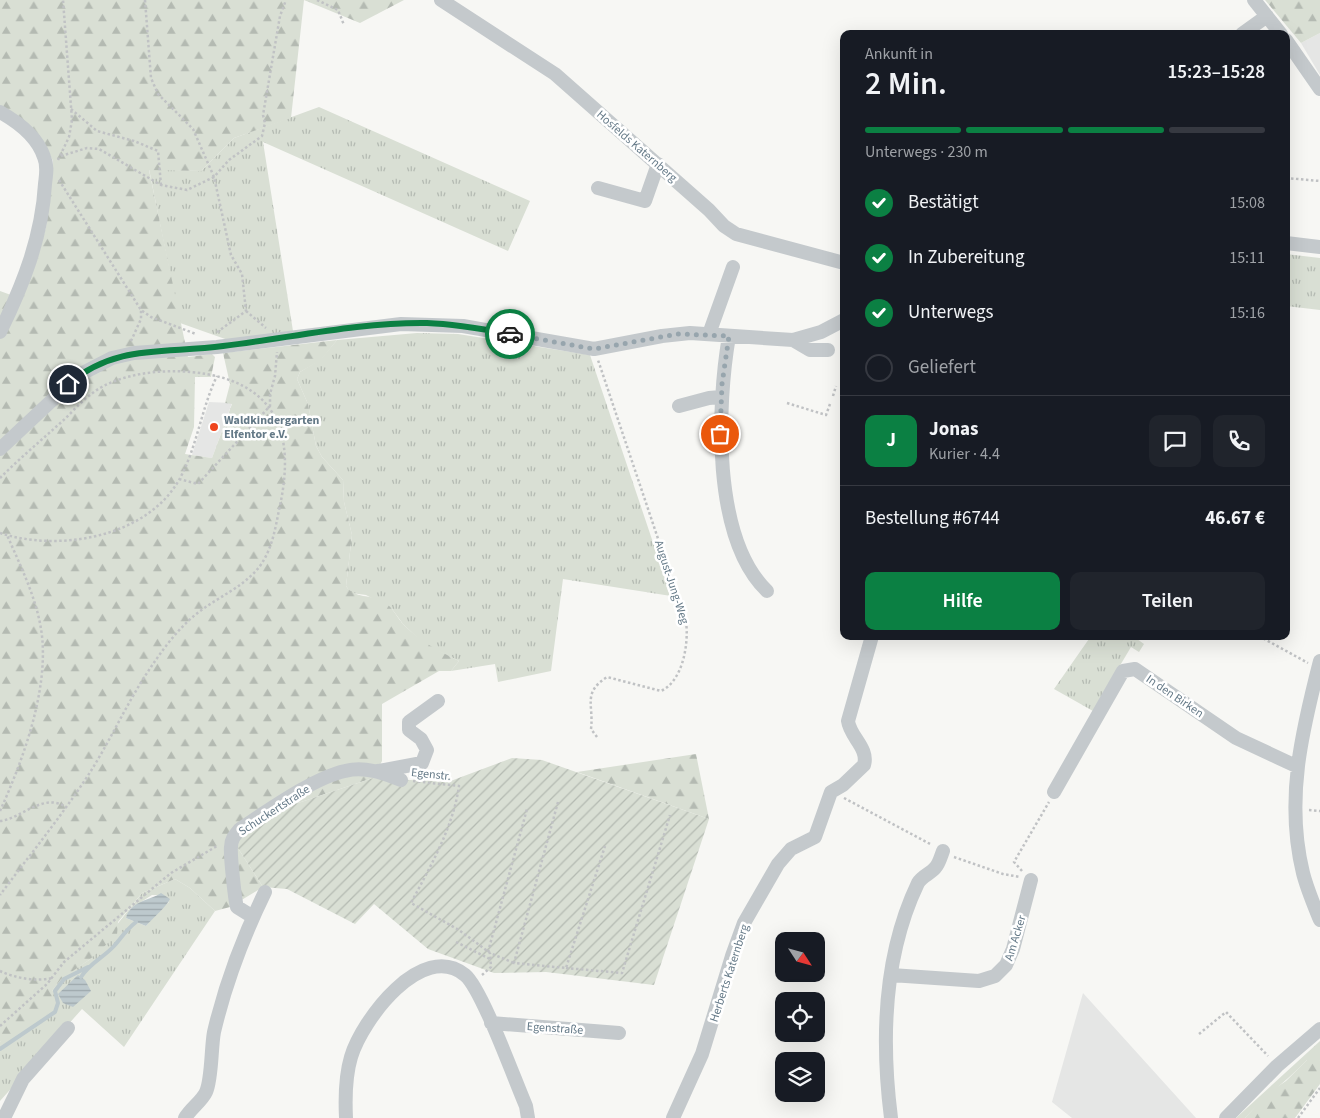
<!DOCTYPE html>
<html lang="de">
<head>
<meta charset="utf-8">
<style>
	body { margin:0; font-family:"Source Sans 3",sans-serif; background:#20242c; color:#f1f3f6; height:100vh; display:flex; flex-direction:column; font-size:19px; white-space:nowrap }
	* { box-sizing:border-box; margin:0 }
	p { font-size:16px; color:#9ea1a6 }
	.icon { flex:none; width:28px; height:28px; fill:none; stroke:currentColor; stroke-width:2; stroke-linecap:round; stroke-linejoin:round }
	.map { position:relative; flex:1; overflow:hidden }
	.sheet { position:absolute; left:840px; top:30px; width:450px; height:610px; display:flex; flex-direction:column; background:#171b24; border-radius:10px; box-shadow:0 5px 20px #0002 }
	.sheet>* { flex:none }
	.needle { width:32px; rotate:126deg }
	.controls { position:absolute; left:775px; top:932px; display:grid; gap:10px }
	.controls a { display:grid; place-items:center; width:50px; height:50px; border-radius:10px; background:#171b24; box-shadow:0 5px 20px #0002; font-size:25px }
	.pin { position:absolute; display:grid; place-items:center; width:42px; height:42px; color:#fff; margin:-21px; border:2px solid #fff; border-radius:50%; box-shadow:0 1px 5px #0007 }
	.courier { position:absolute; display:grid; place-items:center; width:50px; height:50px; margin:-25px; border:4px solid #0b8043; border-radius:50%; background:#fff; color:#222; box-shadow:0 1px 6px #0007 }
	.summary em { font-style:normal; font-weight:600 }
	.summary div { display:flex; flex-direction:column-reverse }
	.summary { display:flex; align-items:center; justify-content:space-between; height:85px; padding:0 25px }
	h1 { font-size:32px; font-weight:600; line-height:38px }
	.bar { display:grid; grid-template-columns:repeat(4,1fr); gap:8px 5px; align-content:center; height:60px; padding:0 25px }
	.bar i { height:6px; border-radius:4px; background:#363941 }
	.bar .active { background:#0b8043 }
	.bar p { grid-column:span 4 }
	.line { display:flex; align-items:center; gap:12px; padding:0 25px; border-top:1px solid #363941 }
	.line div { flex:1 }
	.round { display:grid; place-items:center; flex:none; width:52px; height:52px; border-radius:10px; background:#20242c }
	ol { padding:0 25px; list-style:none }
	li { display:flex; align-items:center; gap:15px; height:55px }
	li p { margin-inline-start:auto }
	li .icon { padding:5px; border-radius:50%; background:#0b8043; color:#fff; stroke-width:4 }
	li:last-child { color:#9ea1a6 }
	li i { width:28px; height:28px; border:2px solid #363941; border-radius:50% }
	.cta { display:flex; gap:10px; margin-top:auto; padding:10px 25px }
	.cta a { flex:1; height:58px; border-radius:10px; background:#0b8043; color:#fff; font-size:20px; font-weight:600; line-height:58px; text-align:center }
	.cta a+a { background:#20242c; color:#f1f3f6 }
	.map>svg:first-child { display:block }
	.built { fill:#e5e6e5 }
	.grass { fill:url(#grass-tufts); fill-rule:evenodd }
	.forest { fill:url(#forest-firs) }
	.garden { fill:url(#garden-furrows) }
	.water { fill:url(#water-rules) }
	.lines { fill:none; stroke-linecap:round; stroke-linejoin:round }
	.stream { stroke:#bdc9cd; stroke-width:4 }
	.path { stroke:#c0c2c4; stroke-width:2.5; stroke-dasharray:2.5 2.5; stroke-linecap:butt }
	.minor { stroke:#c4c9cc; stroke-width:14 }
	.done { stroke:#97a5ad; stroke-width:5; stroke-dasharray:0 9 }
	.route { stroke:#0b8043; stroke-width:6 }
	.poi-dot { fill:#ee441d; stroke:#fff; stroke-width:2 }
	.labels { text-anchor:middle; stroke-width:5; stroke-linejoin:round; paint-order:stroke }
	.street-label { font-size:12px; fill:#647987; stroke:#fff }
	.poi-label { font-size:12px; font-weight:bold; fill:#647987; stroke:#fff; text-anchor:start }
</style>
</head>
<body>
<div class="map">
<svg width="1320" height="1118" viewBox="0 0 1320 1118">
	<defs>
		<pattern id="grass-tufts" width="24" height="20" patternUnits="userSpaceOnUse" patternTransform="scale(1.25)"><rect width="24" height="20" fill="#d9dfd4"/><path d="M3 7l-1-3M5 7V3M7 7l1-3M15 17l-1-3M17 17v-4M19 17l1-3" fill="none" stroke="#b4bab2"/></pattern>
		<pattern id="forest-firs" width="22" height="20" patternUnits="userSpaceOnUse" patternTransform="scale(1.25)"><rect width="22" height="20" fill="#d9dfd4"/><path d="M5 1l3.5 6h-7zM16 11l3.5 6h-7z" fill="#b4bab2"/></pattern>
		<pattern id="garden-furrows" width="10" height="10" patternUnits="userSpaceOnUse" patternTransform="scale(1.25)"><rect width="10" height="10" fill="#d9dfd4"/><path d="M-1 1l2-2M0 10L10 0M9 11l2-2" fill="none" stroke="#b4bab2"/></pattern>
		<pattern id="water-rules" width="6" height="5" patternUnits="userSpaceOnUse" patternTransform="scale(1.25)"><rect width="6" height="5" fill="#bdc9cd"/><path d="M0 2.5h6" fill="none" stroke="#9da8ac"/></pattern>
	</defs>
	<rect width="100%" height="100%" fill="#f7f7f4"/>
	<!-- built -->
	<path class="built" d="M1320,33V75L1301,43Z
		M209,402L232,403L212,458L192,455Z
		M1083,993L1196,1118H1072L1052,1102Z"/>
	<!-- grass -->
	<path class="grass" d="M319,107L530,201L508,251L263,142L293,331L228,340L180,323L149,169L201,171L234,138Z
		M1286,254L1320,258V310L1286,306Z
		M417,333L458,334L590,355L671,596L563,579L551,671L498,682L495,664L451,671L459,661L424,644L403,624L392,609L366,595L351,593L346,586L352,535L344,502L343,480L322,457L316,446L308,404L297,379L300,372L321,359L337,340Z
		M1091,636H1133L1144,644L1139,652L1131,647L1093,711L1054,689Z
		M175,879L190,888L215,911L124,1047L82,1009L0,1101V1042L52,991L61,978L89,960L142,893ZM152,895H157L169,902L158,911L146,926L126,918L130,909Z
		M1320,1041V1061L1307,1060C1287,1081 1264,1097 1245,1118H1236Z"/>
	<!-- forest -->
	<path class="forest" d="M0,0H404L360,23L304,0L291,118L234,138L201,171L149,170L188,357L212,354L215,357L211,377H195L194,427L185,454L212,458L232,404L225,403L230,384L223,353L337,340L321,360L300,372L297,379L308,404L316,446L322,457L343,480L344,502L352,535L346,586C354,599 371,594 384,602C393,607 397,618 404,625C421,642 439,651 459,661L451,671H439L382,704V761L373,778L289,806L234,842L263,887L230,907L215,911L190,888L175,879L142,893L118,922L117,935L89,960L61,979L52,991L55,1009L0,1042V291L22,299L37,260L46,227L53,161L45,145L0,106Z
		M1265,0H1320V33L1301,43Z
		M696,754L709,819L577,772Z
		M1317,1059L1320,1061V1084L1295,1118H1245L1268,1093L1286,1081L1307,1060Z"/>
	<!-- garden -->
	<path class="garden" d="M512,758L542,760L709,819L654,985L546,972L494,973L428,949L374,904L355,924L287,889L263,887L234,842L289,806L373,778L448,782Z"/>
	<!-- water -->
	<path class="water" d="M161,893L170,899C166,907 153,918 146,926L126,918C130,901 151,900 161,893Z
		M78,975L85,980L91,991L73,1007L63,1003L58,994Z"/>
	<g class="lines">
		<!-- stream -->
		<path class="stream" d="M81,977C90,963 103,958 114,946C121,938 126,930 136,922
			M0,1049L55,1012L58,1003L55,991L64,979L88,967"/>
		<!-- path -->
		<path class="path" d="M145,0L151,78L158,94L193,129L214,177L231,255L242,274L246,311L216,333
			M317,0L338,10L344,25
			M71,109L97,131L134,141L158,151L161,185
			M61,156L87,148L99,149L161,185L187,190L214,177L229,160L262,136L265,123L263,115L280,16L286,0
			M58,160L69,137L72,120L63,0
			M1286,178L1320,181
			M59,180L141,310L151,317L196,334
			M246,311L266,328
			M131,341L141,319V310
			M833,396L836,386
			M787,403L826,415L830,404
			M0,478C18,460 38,443 57,426C70,415 81,401 94,392C118,374 161,369 191,372C276,380 297,432 279,510C275,530 272,549 260,566C243,588 217,597 195,615C178,629 163,649 151,667C127,702 110,742 87,777C60,818 29,856 0,895
			M179,479L198,484L270,406V394L275,376L277,352
			M0,533C58,552 146,538 179,480C197,448 201,409 217,376
			M1259,636L1308,663
			M597,737L591,729C594,705 582,693 607,677L661,691C683,681 689,643 686,622L598,360
			M413,781L459,786C453,828 430,867 411,903L459,930L490,953L514,963
			M844,798L932,845
			M558,802L514,963L566,968L605,846
			M1309,810L1320,811
			M0,811C23,760 48,692 42,636C38,601 21,567 7,535
			M0,821C21,819 43,792 66,807
			M954,857L1003,874L1020,877
			M1022,871L1014,862L1049,802
			M456,942L490,959
			M488,952L527,809
			M566,968L622,973L670,815
			M0,971C15,978 36,982 52,978
			M482,975L491,967L490,953
			M0,1026L47,984L64,962L171,873L217,846
			M1199,1034L1226,1012L1268,1056
			M1298,1118L1320,1088"/>
		<!-- minor -->
		<path class="minor" d="M441,0L555,74L709,210L724,226L736,234L844,263
			M1254,0L1281,34
			M1242,34L1267,16
			M1286,40L1320,89
			M0,112C18,122 37,136 44,157C48,166 46,175 45,184C42,237 23,285 0,332
			M598,188L645,201L658,164
			M1286,243L1320,247
			M709,334L733,267
			M729,336C717,406 712,538 767,591
			M793,340L810,350H828
			M679,406L709,398L721,397
			M0,449L79,375L112,358L134,353L217,347L401,324L463,326L594,349L662,336L690,333L793,340L821,332L844,320
			M1320,661C1302,731 1285,800 1303,873C1307,889 1314,905 1320,920
			M379,771L422,763L427,750L421,739L409,730V722L438,701
			M1054,792L1123,671L1135,669L1236,738L1296,766
			M253,917L237,907C235,901 230,854 231,847C231,839 235,835 240,829C266,812 315,777 345,771C365,766 383,773 401,780
			M891,975L979,981L995,976L1006,965L1013,949L1031,880
			M491,1023L619,1033
			M4,1118L23,1079L68,1028
			M185,1118C191,1108 202,1101 206,1092C212,1079 211,1048 214,1032C226,981 242,939 265,892
			M346,1118C345,1097 345,1077 351,1057C362,1020 422,940 465,975C482,989 515,1081 526,1106L528,1118
			M673,1118L702,1054L732,956L744,923L778,864L791,849L815,837L831,792L843,785L864,765C869,748 850,737 848,721L872,636
			M891,1118C881,1039 883,956 918,883C922,876 930,874 935,868C939,864 941,856 943,851
			M1226,1118L1277,1066L1320,1029"/>
	</g>
	<g class="lines">
		<!-- done -->
		<path class="done" d="M510,334L594,349L678,334L729,336L722,384L720,434"/>
		<!-- route -->
		<path class="route" d="M68,384C117,343 166,354 223,346C290,338 359,322 427,323C455,324 483,329 510,334"/>
	</g>
	<!-- markers -->
	<circle class="poi-dot" cx="214" cy="427" r="5"/>
	<g class="labels">
		<!-- street labels -->
		<g class="street-label">
			<text transform="translate(637 146) rotate(41)" y="4">Hosfelds Katernberg</text>
			<text transform="translate(672 582) rotate(72)" y="4">August-Jung-Weg</text>
			<text transform="translate(1175 696) rotate(34)" y="4">In den Birken</text>
			<text transform="translate(431 774) rotate(6)" y="4">Egenstr.</text>
			<text transform="translate(274 810) rotate(-33)" y="4">Schuckertstraße</text>
			<text transform="translate(1015 938) rotate(-73)" y="4">Am Acker</text>
			<text transform="translate(729 973) rotate(-72)" y="4">Herberts Katernberg</text>
			<text transform="translate(555 1028) rotate(4)" y="4">Egenstraße</text>
		</g>
		<!-- poi labels -->
		<g class="poi-label">
			<text x="224" y="424">Waldkindergarten<tspan x="224" dy="14">Elfentor e.V.</tspan></text>
		</g>
	</g>
</svg>
<div class="controls">
<a><svg class="needle" viewBox="-14 -14 28 28"><path d="M0-13l5 13h-10z" fill="#e53935"/><path d="M0 13l5-13h-10z" fill="#9ea1a6"/></svg></a>
<a><svg class="icon" aria-label="locate" viewBox="0 0 24 24"><circle cx="12" cy="12" r="6"/><path d="M12 2v4M12 18v4M2 12h4M18 12h4"/></svg></a>
<a><svg class="icon" aria-label="layers" viewBox="0 0 24 24"><path d="M12 4l9 5-9 5-9-5zM3 14l9 5 9-5"/></svg></a>
</div>
<div class="pin" style="left:720px;top:434px;background:#ea580c"><svg class="icon" aria-label="bag" viewBox="0 0 24 24"><path d="M5 8h14l-1 12H6zM9 8a3 3 0 0 1 6 0"/></svg></div>
<div class="pin" style="left:68px;top:384px;background:#1f2937"><svg class="icon" aria-label="home" viewBox="0 0 24 24"><path d="M3 11l9-7 9 7M6 9v11h12V9"/></svg></div>
<div class="courier" style="left:510px;top:334px"><svg class="icon" aria-label="car" viewBox="0 0 24 24"><path d="M5 17H2v-5l4-1 3-4h7l3 4 3 1v5h-3M9 17h6M6 11h13"/><circle cx="7" cy="17" r="2"/><circle cx="17" cy="17" r="2"/></svg></div>
<section class="sheet">
<div class="summary"><div><h1>2 Min.</h1><p>Ankunft in</p></div><em>15:23–15:28</em></div>
<div class="bar"><i class="active"></i><i class="active"></i><i class="active"></i><i></i><p>Unterwegs · 230 m</p></div>
<ol>
<li><svg class="icon" aria-label="check" viewBox="0 0 24 24"><path d="M5 12l5 5 9-10"/></svg>Bestätigt<p>15:08</p></li>
<li><svg class="icon" aria-label="check" viewBox="0 0 24 24"><path d="M5 12l5 5 9-10"/></svg>In Zubereitung<p>15:11</p></li>
<li><svg class="icon" aria-label="check" viewBox="0 0 24 24"><path d="M5 12l5 5 9-10"/></svg>Unterwegs<p>15:16</p></li>
<li><i></i>Geliefert</li>
</ol>
<div class="line" style="height:90px"><b class="round" style="background:#0b8043;color:#fff">J</b><div><b>Jonas</b><p>Kurier · 4.4</p></div><a class="round"><svg class="icon" aria-label="chat" viewBox="0 0 24 24"><path d="M4 5h16v11H9l-5 4z"/></svg></a><a class="round"><svg class="icon" aria-label="phone" viewBox="0 0 24 24"><path d="M5 4h4l2 5-3 2q2 4 5 5l2-3 5 2v4C11 20 4 13 5 4z"/></svg></a></div>
<div class="line" style="height:65px"><div>Bestellung #6744</div><b>46.67 €</b></div>
<div class="cta"><a>Hilfe</a><a>Teilen</a></div>
</section>
</div>
</body>
</html>
